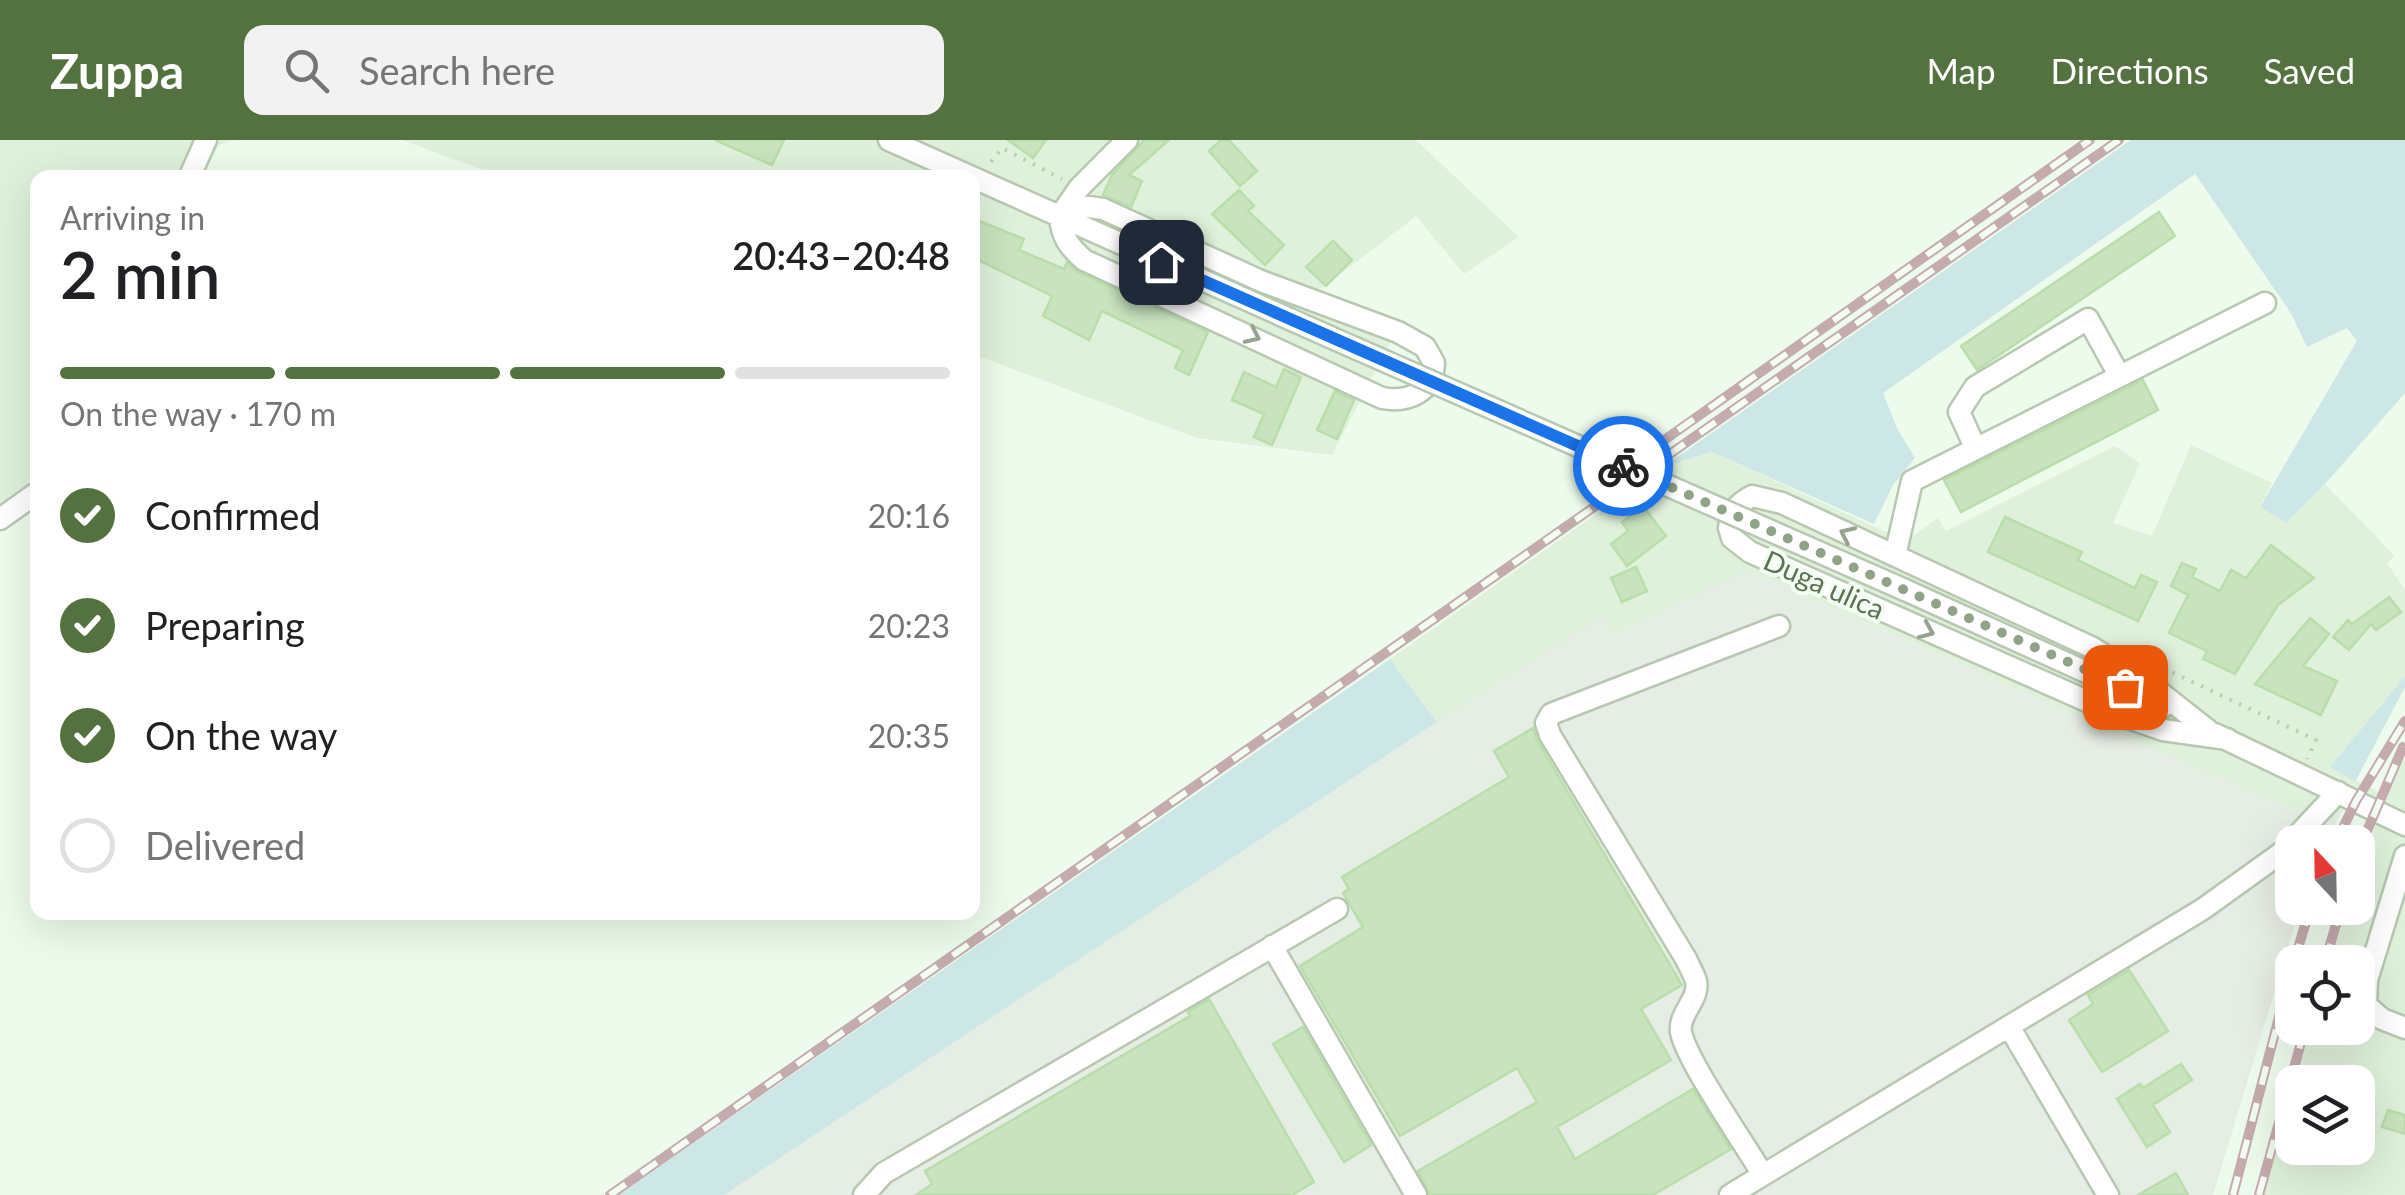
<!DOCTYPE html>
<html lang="en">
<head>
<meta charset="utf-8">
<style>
	body { margin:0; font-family:Lato,sans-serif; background:#f2f2f2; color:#202124; height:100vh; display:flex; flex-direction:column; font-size:38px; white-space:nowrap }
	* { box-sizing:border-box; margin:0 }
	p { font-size:32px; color:#757577 }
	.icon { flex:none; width:55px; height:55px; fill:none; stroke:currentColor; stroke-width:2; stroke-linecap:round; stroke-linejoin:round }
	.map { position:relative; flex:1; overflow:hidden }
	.details { position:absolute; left:30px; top:30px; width:950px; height:750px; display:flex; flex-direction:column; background:#fff; border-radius:20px; box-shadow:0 10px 40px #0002 }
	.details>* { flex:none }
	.needle { width:65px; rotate:338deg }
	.tools { position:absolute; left:2275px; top:685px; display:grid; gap:20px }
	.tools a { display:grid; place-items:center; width:100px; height:100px; border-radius:20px; background:#fff; box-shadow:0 10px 40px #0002; font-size:50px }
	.pin { position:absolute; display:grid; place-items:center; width:85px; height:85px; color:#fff; margin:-42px; border-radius:20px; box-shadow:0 5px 15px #0006 }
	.courier { position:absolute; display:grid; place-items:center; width:100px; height:100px; margin:-50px; border:8px solid #1a73e8; border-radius:50%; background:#fff; color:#222; box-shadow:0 2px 12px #0007 }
	.headline em { font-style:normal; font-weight:600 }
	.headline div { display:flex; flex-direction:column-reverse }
	.headline { display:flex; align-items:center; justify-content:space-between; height:170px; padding:0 30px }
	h1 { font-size:65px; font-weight:600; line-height:75px }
	.bar { display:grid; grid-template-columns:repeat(4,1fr); gap:15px 10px; align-content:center; height:120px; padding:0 30px }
	.bar i { height:12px; border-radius:8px; background:#e0e0e0 }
	.bar .current { background:#54723f }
	.bar p { grid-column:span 4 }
	ol { padding:0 30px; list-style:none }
	li { display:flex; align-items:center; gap:30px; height:110px }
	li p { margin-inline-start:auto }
	li .icon { padding:10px; border-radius:50%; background:#54723f; color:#fff; stroke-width:4 }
	li:last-child { color:#757577 }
	li i { width:55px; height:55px; border:5px solid #e0e0e0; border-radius:50% }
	header { display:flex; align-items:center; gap:60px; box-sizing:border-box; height:140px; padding:0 50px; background:#54723f; color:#fff }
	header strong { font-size:48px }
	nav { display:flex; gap:55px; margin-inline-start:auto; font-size:35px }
	.search { width:700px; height:90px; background:#f2f2f2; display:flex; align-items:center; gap:25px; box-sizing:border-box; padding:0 35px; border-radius:20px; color:#757577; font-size:38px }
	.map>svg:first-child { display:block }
	.residential { fill:#dff1db }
	.industrial { fill:#e6ede4 }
	.green { fill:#cce7e5 }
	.building { fill:#c8e3be; stroke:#b8dea9; stroke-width:2.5 }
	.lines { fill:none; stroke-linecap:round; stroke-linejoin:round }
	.minor-casing { stroke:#b6c9b0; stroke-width:25 }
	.path { stroke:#b5d2aa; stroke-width:4; stroke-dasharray:2.5 8; stroke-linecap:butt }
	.minor { stroke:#fff; stroke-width:20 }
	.rail-casing { stroke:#c4abae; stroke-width:10 }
	.rail { stroke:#f3fdf3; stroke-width:6; stroke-dasharray:19; stroke-linecap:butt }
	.minor-bridge-casing { stroke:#b6c9b0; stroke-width:25; stroke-linecap:butt }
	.minor-bridge { stroke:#fff; stroke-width:20 }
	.oneway { stroke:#95a48e }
	.done { stroke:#8fa387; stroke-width:10; stroke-dasharray:0 18 }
	.route { stroke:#1a73e8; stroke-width:12 }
	.labels { text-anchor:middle; stroke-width:8; stroke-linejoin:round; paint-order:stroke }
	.street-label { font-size:28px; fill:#5c7351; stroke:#f3fdf3 }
</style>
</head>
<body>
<header>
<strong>Zuppa</strong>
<div class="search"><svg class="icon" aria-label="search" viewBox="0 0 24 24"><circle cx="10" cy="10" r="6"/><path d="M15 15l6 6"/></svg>Search here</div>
<nav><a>Map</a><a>Directions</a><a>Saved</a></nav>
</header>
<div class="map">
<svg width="2405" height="1055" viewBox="0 0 2405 1055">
	<rect width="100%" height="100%" fill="#edfbec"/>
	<!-- residential -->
	<path class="residential" d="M0,0H236L218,5L202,37L38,38L37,363L0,388Z
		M402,0H1416L1519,97L1464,134L1416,76L1316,153L1401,182L1332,315L1197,298L973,214L972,38L502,37Z
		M2191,305L2272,343L2260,366L2286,383L2325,344L2395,416L2387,423L2405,450V536L2330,627L2386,656L2405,617V1055H2264L2292,947V1008H2358V942H2294L2310,888H2358V822H2330L2348,768H2358V740L2378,678L2348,663L2341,673L2287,668L1748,431L1612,496L1602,477L1437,582L1390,519L1663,327L1712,312L1906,401L1938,378L1946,391L2115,306L2140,323L2113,383L2152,396Z"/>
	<!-- industrial -->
	<path class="industrial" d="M1747,431L2287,668L2341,673L2325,702H2292V768H2300L2213,1055H724L1437,582L1603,476L1613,496Z"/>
	<!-- green -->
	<path class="green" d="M2131,0H2405V253L2325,344L2286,383L2260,367L2357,201L2347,188L2307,207L2291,173L2195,34L1883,253L1897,288L1915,318L1893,345L1874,384L1712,312L1663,327Z
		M1390,519L1437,582L724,1055H619Z
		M2405,536V547L2355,642L2330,627Z"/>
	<!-- building -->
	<path class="building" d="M715,0H784L772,25Z
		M1008,0H1046L1033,18Z
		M1144,0H1169L1129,35L1142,41L1131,67L1103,55L1112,35Z
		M1221,0H1229L1257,31L1240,46L1209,11Z
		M1239,50L1254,66L1248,71L1284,105L1265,125L1212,74Z
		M2159,72L2175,96L1977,230L1961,206Z
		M972,78L1024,99L1019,110L1064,129L1067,122L1078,132L1208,192L1189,235L1175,228L1183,210L1102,171L1089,200L1043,176L1052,156L972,117Z
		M1333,101L1352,120L1326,146L1306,127Z
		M1284,229L1301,237L1272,305L1254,297L1264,274L1232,260L1244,232L1276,247Z
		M2143,240L2158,270L1961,372L1944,340Z
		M1335,251L1354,260L1337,299L1317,290Z
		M1643,366L1666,396L1627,426L1611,404L1628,391L1622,382Z
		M2005,377L2082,412L2078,420L2135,448L2141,435L2157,442L2138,481L1988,412Z
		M2271,405L2314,438L2278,465L2235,534L2203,519L2207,511L2169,493L2188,455L2171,446L2182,423L2196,429L2192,437L2220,451L2231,430L2246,438Z
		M1636,427L1647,451L1622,462L1611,438Z
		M2389,457L2401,472L2376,490L2371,484L2349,510L2333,497L2348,480L2352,484Z
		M2310,478L2329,494L2303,526L2337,541L2321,575L2255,544Z
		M1533,588L1538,602L1682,845L1641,869L1671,920L1557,987L1575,1019L1693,949L1731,1009L1653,1055H1430L1418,1031L1537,962L1517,928L1400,996L1300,826L1363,787L1343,753L1349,749L1342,737L1509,637L1494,611Z
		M2129,830L2168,891L2102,932L2069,880L2093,864L2088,855Z
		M1209,859L1314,1042L1292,1055H916L932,1044L925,1031L1190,876L1188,872Z
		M1303,887L1371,1005L1344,1022L1273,904Z
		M2181,924L2192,940L2153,965L2170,992L2147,1007L2117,959L2140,944L2143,948Z
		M2388,970L2405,975V994L2382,987Z
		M2176,1033L2188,1055H2138Z"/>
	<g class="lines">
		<!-- minor casing -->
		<g class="minor-casing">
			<path id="minor" d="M889,0L1330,197
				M189,38L206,0
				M1062,73L1079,48L1127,0
				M1060,76C1061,96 1069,107 1084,120L1382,258C1408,263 1433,252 1434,223L1425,207L1398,192L1261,141L1103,69L1068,64
				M1975,307L1959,272L1975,247L2088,179L2119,235
				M0,379L38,352
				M1895,416L1912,341L2265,163
				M1905,450L2163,567
				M2208,590L2143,539L2091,507L1782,363L1752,356C1737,364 1731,372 1729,388L1732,398L1750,412L2114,573L2163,590L2227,599
				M2215,594L2405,685
				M2405,716L2367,840L2366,865L2382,879L2405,888
				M1272,806L1416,1055
				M2010,888L2108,1055
				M1763,1035C1746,1006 1686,920 1681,892C1678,873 1700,860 1696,841C1694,834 1689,826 1686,819L1550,595L1546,583L1551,574L1779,486
				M864,1055L884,1033L1337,769
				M1730,1055L2203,769L2281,713L2338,652"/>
		</g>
		<!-- path -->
		<path class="path" d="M991,22L1002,8L1062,39
			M2163,528L2316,600L2307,619"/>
		<!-- minor -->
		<use href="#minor" class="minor"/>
		<!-- rail casing -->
		<g class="rail-casing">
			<path id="rail" d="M1616,334L2090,0
				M2336,702L2356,661L2405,581
				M2358,712L2403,607
				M2294,822L2310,768
				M2325,822L2341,768
				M610,1055L2119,0
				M2233,1055L2292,827
				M2259,1055L2305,888"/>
		</g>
		<!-- rail -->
		<use href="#rail" class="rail"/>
		<!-- minor-bridge casing -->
		<g class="minor-bridge-casing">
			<path id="minor-bridge" d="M1330,197L1905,450"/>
		</g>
		<!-- minor-bridge -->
		<use href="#minor-bridge" class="minor-bridge"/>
	</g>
	<!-- one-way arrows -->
	<defs><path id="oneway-chevron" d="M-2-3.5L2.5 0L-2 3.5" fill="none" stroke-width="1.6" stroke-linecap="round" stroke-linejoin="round" transform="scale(2.5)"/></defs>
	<g class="oneway">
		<use href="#oneway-chevron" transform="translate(1253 196) rotate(25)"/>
		<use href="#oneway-chevron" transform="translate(1847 394) rotate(-155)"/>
		<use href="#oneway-chevron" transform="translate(1927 491) rotate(23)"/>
	</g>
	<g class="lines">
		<!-- done -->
		<path class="done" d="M1623,326L2125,547"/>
		<!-- route -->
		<path class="route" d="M1161,122L1623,326"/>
	</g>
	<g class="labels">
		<!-- street labels -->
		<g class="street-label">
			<text transform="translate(1824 445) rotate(24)" y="10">Duga ulica</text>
		</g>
	</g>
</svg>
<div class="tools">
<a><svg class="needle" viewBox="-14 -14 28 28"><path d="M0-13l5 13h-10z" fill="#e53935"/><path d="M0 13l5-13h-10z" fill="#757577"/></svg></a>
<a><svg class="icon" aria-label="locate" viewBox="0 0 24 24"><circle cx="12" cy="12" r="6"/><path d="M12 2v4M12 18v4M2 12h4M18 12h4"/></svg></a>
<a><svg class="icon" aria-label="layers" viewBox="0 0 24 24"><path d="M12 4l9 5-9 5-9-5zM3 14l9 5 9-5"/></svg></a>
</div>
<div class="pin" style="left:2125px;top:547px;background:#ea580c"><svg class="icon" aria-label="bag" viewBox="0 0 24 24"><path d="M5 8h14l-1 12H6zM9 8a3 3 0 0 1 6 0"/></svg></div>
<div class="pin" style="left:1161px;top:122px;background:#1f2937"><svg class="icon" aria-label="home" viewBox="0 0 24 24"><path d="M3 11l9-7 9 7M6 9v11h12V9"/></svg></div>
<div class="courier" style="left:1623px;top:326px"><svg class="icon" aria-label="bike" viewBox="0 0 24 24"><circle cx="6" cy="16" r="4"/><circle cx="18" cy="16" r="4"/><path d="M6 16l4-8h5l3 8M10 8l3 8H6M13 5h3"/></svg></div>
<section class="details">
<div class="headline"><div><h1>2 min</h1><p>Arriving in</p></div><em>20:43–20:48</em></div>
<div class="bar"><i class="current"></i><i class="current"></i><i class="current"></i><i></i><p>On the way · 170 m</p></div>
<ol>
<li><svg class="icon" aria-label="check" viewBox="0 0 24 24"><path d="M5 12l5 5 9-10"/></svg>Confirmed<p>20:16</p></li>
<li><svg class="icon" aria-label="check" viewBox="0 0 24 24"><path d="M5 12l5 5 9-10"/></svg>Preparing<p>20:23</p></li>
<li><svg class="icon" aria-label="check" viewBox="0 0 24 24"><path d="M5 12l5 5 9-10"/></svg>On the way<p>20:35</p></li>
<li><i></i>Delivered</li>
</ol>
</section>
</div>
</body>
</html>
